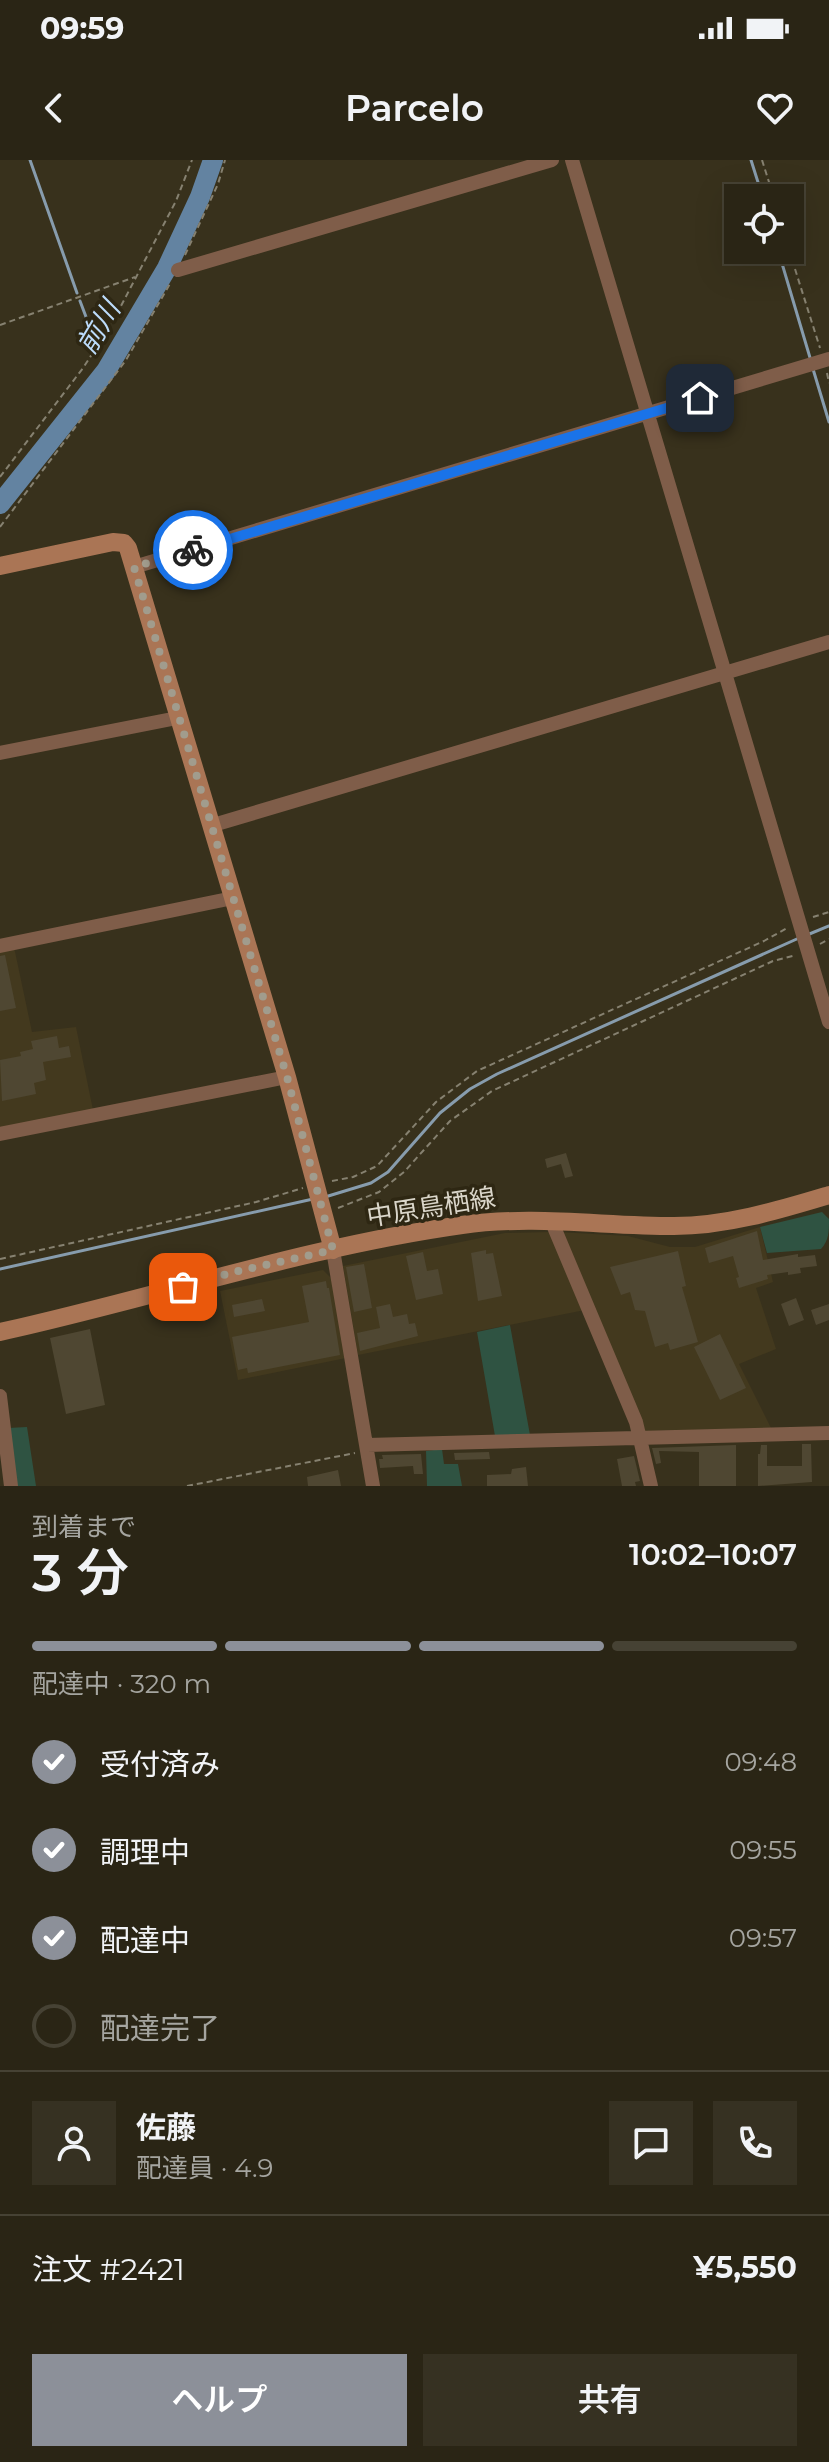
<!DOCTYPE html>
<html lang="ja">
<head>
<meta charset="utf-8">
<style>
	body { margin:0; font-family:Montserrat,"Noto Sans JP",sans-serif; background:#363122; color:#f1f3f6; height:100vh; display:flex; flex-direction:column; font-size:30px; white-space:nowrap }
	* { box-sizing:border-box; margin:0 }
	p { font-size:26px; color:#a5a5a0 }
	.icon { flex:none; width:44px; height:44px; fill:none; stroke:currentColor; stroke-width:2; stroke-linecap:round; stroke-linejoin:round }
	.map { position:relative; height:1326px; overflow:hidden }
	.side { display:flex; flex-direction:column; background:#2a2515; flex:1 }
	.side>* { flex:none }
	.controls { position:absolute; left:724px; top:24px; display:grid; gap:16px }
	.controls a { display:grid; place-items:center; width:80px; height:80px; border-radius:0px; background:#2a2515; box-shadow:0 8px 32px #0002,0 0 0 2px #464234; font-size:40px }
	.pin { position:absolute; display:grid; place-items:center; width:68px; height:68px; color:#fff; margin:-34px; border-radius:16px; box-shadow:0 4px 12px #0006 }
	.courier { position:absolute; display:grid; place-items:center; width:80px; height:80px; margin:-40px; border:6px solid #1a73e8; border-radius:50%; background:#fff; color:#222; box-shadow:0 2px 10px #0007 }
	.overview em { font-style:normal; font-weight:600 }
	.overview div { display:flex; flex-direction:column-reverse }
	.overview { display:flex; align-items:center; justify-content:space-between; height:136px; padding:0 32px }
	h1 { font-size:52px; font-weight:600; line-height:60px }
	.bar { display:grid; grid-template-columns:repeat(4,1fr); gap:12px 8px; align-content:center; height:96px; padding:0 32px }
	.bar i { height:10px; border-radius:6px; background:#464234 }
	.bar .current { background:#8c9099 }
	.bar p { grid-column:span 4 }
	.line { display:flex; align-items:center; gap:20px; padding:0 32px; border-top:2px solid #464234 }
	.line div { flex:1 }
	.round { display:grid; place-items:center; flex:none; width:84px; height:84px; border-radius:0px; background:#363122 }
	ol { padding:0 32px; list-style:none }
	li { display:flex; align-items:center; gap:24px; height:88px }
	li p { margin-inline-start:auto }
	li .icon { padding:8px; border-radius:50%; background:#8c9099; color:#fff; stroke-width:4 }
	li:last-child { color:#a5a5a0 }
	li i { width:44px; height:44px; border:4px solid #464234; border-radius:50% }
	.button { display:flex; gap:16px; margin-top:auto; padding:16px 32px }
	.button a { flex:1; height:92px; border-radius:0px; background:#8c9099; color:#fff; font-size:32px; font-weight:600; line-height:92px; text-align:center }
	.button a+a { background:#363122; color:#f1f3f6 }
	.status { display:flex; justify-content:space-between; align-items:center; height:56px; padding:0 40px; background:#2a2515; direction:ltr }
	.status svg { height:22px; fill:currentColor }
	header { display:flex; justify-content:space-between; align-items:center; height:104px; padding:0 32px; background:#2a2515; font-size:36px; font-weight:600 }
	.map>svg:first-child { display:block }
	.built { fill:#43391e }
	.green { fill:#2f5342 }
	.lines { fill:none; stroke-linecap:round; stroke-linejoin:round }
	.stream { stroke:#879cad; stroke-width:3 }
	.river { stroke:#6383a1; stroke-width:20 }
	.building { fill:#4f4732 }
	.path { stroke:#868170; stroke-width:2; stroke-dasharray:6 4; stroke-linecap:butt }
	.street { stroke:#7f5d49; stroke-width:14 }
	.secondary { stroke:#aa7555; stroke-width:18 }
	.done { stroke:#a19c8d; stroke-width:8; stroke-dasharray:0 14.4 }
	.route { stroke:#1a73e8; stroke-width:10 }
	.labels { text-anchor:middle; stroke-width:7; stroke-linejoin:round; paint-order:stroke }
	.street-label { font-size:26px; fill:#dad6ca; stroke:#2e2713 }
	.water-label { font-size:28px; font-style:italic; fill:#bcdbfa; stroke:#2e2713 }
</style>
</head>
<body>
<div class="status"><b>09:59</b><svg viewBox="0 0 49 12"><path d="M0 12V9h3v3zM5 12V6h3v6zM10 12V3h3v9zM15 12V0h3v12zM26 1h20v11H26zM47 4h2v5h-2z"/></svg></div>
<header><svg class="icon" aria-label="back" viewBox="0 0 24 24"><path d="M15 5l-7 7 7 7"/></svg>Parcelo<svg class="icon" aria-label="heart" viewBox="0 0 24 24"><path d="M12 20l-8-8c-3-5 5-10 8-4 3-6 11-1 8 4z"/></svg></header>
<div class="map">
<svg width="829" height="1326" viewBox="0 0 829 1326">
	<rect width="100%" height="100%" fill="#38311c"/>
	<!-- built -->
	<path class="built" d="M14,787L32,872L76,867L93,950L0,969V790Z
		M760,1067L773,1122L756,1128L776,1189L739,1204L771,1268L644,1271L559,1072L628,1076L670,1087H695Z
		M551,1072L585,1150L358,1195L343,1106L505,1073Z
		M323,1110L331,1118L346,1198L238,1220L220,1131Z"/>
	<!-- green -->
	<path class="green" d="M822,1052L829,1059C829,1072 829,1080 821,1089L767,1093L760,1067Z
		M510,1165L530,1275L495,1276L477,1172Z
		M27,1267L36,1326H14L8,1268Z
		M442,1289L444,1304H458L462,1326H427L426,1291Z"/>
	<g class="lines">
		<!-- stream -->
		<path class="stream" d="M30,0L77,133
			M751,0L763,38
			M778,90L811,201
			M80,141L94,178
			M813,209L829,262
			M807,775L829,766
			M325,1037L371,1023L388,1012L440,953L470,929L497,914L799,778
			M0,1109L313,1039"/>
		<!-- river -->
		<path class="river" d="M0,344L106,211L167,108L200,37L213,0"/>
	</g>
	<!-- building -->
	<path class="building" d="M5,795L16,848L0,851V796Z
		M57,876L59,888L69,886L71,897L43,902L46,920L34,923L36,934L2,941L0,900L21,896L20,892L33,889L31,881Z
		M566,993L573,1016L565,1018L561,1004L547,1008L545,999Z
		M757,1071L763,1100L798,1094V1097L815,1095L817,1106L800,1108L801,1113L788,1115V1112L767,1115L768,1119L739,1128L736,1118L739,1117L733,1096L709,1103L705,1088Z
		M486,1090V1094L493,1093L502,1136L478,1141L471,1093Z
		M678,1091L686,1126L682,1127L698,1182L670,1190L668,1183L655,1187L645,1151L635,1150L630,1132L621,1135L610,1107Z
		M423,1092L427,1111L438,1109L443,1134L416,1140L406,1096Z
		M364,1104L372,1148L354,1152L346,1107Z
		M326,1121L327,1128H329L340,1195L248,1213L247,1208L238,1210L232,1177L309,1162L302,1126Z
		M796,1138L804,1160L789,1166L781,1144Z
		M262,1139L265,1151L234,1157L232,1145Z
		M390,1144L393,1157L407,1154L409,1164L415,1163L418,1176L360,1191L357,1173L380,1168L376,1147Z
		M829,1144V1160L816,1165L811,1150Z
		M90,1169L105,1245L66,1254L50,1178Z
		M720,1174L746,1228L720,1240L694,1187Z
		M802,1284H811L812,1322L758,1326V1294H760L761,1285H767V1306H802Z
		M736,1285V1326H699V1292L659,1291L661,1303L656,1304L652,1288Z
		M489,1292L490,1299L455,1300L454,1293Z
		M421,1294L423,1314H414L413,1306L380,1308L379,1299H383L382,1295Z
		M634,1296L640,1321L635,1322L636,1326H622L617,1299Z
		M526,1307L528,1326H487V1315L511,1314L512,1309Z
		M338,1310L341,1326H308L307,1317Z"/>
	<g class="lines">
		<!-- path -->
		<path class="path" d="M762,0L774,38
			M789,90L820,188
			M185,95L218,24L225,0
			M0,165L135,117
			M827,213L829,223
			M0,317L83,208L111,165L176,41L192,0
			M0,367L126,200L171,122
			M813,757L829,752
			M820,784L829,779
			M332,1021L353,1017L377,1006L436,942L477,911L764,781L789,767
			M338,1048L379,1032L404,1012L450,961L492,931L773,801L796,795
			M0,1099L256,1042L303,1028
			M187,1326L355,1293"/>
		<!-- street -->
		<path class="street" d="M572,0L829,862
			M178,110L552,0
			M134,407L829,199
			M0,593L177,558
			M210,666L829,482
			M0,786L233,738
			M0,974L287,917
			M551,1060L636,1262L651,1326
			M333,1090L373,1326
			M0,1236L11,1326
			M367,1285L829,1273"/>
		<!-- secondary -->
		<path class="secondary" d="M0,406L113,382L124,383L128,388L287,917L333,1090
			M0,1172C154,1138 305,1087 462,1065C533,1055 603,1066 674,1066C727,1066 779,1050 829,1035"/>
	</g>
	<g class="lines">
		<!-- done -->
		<path class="done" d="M183,1127L234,1112L333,1090L287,917L134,407L193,390"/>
		<!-- route -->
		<path class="route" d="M193,390L700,238"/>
	</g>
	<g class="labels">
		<!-- street labels -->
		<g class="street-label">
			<text transform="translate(431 1047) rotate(-9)" y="9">中原鳥栖線</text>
		</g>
		<!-- water labels -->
		<g class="water-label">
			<text transform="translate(98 167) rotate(-59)" y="10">前川</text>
		</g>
	</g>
</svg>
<div class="controls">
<a><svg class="icon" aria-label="locate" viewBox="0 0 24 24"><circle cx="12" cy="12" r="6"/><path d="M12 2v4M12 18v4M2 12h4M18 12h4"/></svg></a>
</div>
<div class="pin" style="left:183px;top:1127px;background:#ea580c"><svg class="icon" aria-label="bag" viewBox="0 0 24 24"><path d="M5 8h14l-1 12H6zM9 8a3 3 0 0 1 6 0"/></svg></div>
<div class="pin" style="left:700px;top:238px;background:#1f2937"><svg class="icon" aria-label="home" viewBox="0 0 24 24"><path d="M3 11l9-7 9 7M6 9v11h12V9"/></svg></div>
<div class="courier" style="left:193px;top:390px"><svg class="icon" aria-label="bike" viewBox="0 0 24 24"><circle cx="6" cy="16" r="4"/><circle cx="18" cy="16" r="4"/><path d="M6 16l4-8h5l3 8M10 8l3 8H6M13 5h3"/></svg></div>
</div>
<section class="side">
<div class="overview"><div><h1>3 分</h1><p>到着まで</p></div><em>10:02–10:07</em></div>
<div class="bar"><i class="current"></i><i class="current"></i><i class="current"></i><i></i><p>配達中 · 320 m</p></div>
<ol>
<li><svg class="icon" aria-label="check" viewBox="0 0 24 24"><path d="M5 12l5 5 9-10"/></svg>受付済み<p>09:48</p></li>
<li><svg class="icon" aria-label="check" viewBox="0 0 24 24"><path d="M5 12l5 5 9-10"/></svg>調理中<p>09:55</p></li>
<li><svg class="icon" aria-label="check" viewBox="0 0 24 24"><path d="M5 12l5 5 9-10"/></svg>配達中<p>09:57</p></li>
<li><i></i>配達完了</li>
</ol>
<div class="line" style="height:144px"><a class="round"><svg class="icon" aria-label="person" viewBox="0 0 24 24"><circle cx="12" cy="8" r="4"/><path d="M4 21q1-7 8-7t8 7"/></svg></a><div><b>佐藤</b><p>配達員 · 4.9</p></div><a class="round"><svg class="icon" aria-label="chat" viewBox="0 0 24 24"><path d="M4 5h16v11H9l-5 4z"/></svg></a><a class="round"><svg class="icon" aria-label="phone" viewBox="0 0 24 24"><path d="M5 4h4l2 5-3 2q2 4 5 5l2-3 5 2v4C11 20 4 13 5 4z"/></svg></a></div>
<div class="line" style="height:104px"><div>注文 #2421</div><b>¥5,550</b></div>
<div class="button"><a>ヘルプ</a><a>共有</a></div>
</section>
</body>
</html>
